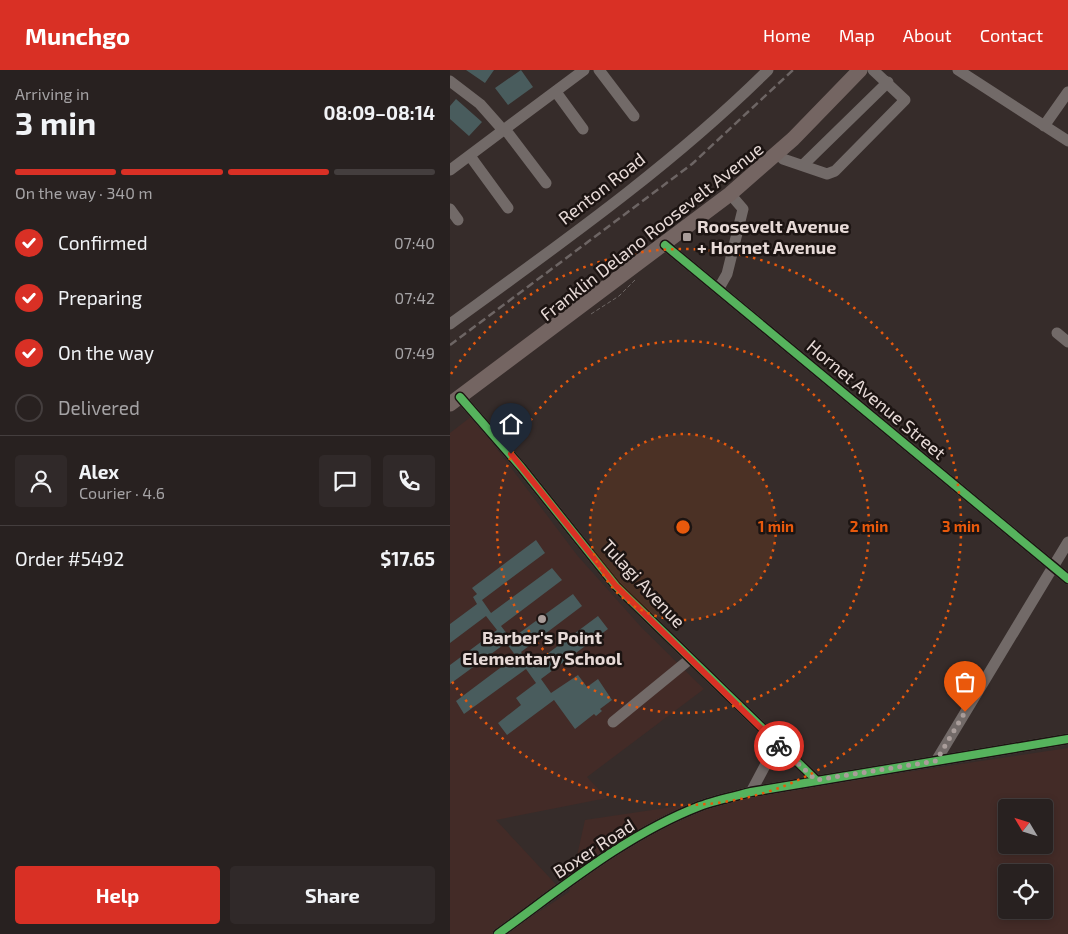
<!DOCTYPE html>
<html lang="en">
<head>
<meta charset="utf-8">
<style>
	body { margin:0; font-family:"Exo 2",sans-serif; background:#302929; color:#f1f3f6; height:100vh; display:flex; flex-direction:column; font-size:19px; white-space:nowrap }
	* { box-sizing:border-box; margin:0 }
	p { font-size:16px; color:#a5a3a5 }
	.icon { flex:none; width:28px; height:28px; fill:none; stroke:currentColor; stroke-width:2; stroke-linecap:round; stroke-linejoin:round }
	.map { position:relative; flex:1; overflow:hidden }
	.details { display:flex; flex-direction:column; background:#282120; width:450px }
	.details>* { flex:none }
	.needle { width:32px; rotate:308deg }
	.fabs { position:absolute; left:548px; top:729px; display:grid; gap:10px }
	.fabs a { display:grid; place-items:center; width:55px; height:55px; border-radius:5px; background:#282120; box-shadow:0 2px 8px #0003,0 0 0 1px #443e3e; font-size:25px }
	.pin { position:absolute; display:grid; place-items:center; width:42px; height:42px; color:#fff; margin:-51px -21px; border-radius:50% 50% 50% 0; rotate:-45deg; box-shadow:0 0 5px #0007 }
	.pin .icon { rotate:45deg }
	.courier { position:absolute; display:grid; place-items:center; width:50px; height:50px; margin:-25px; border:4px solid #d93025; border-radius:50%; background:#fff; color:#222; box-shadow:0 1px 6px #0007 }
	.overview em { font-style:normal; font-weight:700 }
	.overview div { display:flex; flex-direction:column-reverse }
	.overview { display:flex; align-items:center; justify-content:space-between; height:85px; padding:0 15px }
	h1 { font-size:32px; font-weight:700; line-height:38px }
	.bar { display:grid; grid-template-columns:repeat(4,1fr); gap:8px 5px; align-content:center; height:60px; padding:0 15px }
	.bar i { height:6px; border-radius:4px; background:#443e3e }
	.bar .current { background:#d93025 }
	.bar p { grid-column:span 4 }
	.line { display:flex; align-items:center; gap:12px; padding:0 15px; border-top:1px solid #443e3e }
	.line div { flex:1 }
	.round { display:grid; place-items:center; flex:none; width:52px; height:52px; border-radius:5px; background:#302929 }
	ol { padding:0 15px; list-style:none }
	li { display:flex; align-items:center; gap:15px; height:55px }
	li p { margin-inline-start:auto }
	li .icon { padding:5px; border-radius:50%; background:#d93025; color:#fff; stroke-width:4 }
	li:last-child { color:#a5a3a5 }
	li i { width:28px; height:28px; border:2px solid #443e3e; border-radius:50% }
	.primary-button { display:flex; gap:10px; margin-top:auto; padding:10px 15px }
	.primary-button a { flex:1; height:58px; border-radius:5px; background:#d93025; color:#fff; font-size:20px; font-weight:700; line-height:58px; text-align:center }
	.primary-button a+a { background:#302929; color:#f1f3f6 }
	header { display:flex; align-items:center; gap:30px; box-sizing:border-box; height:70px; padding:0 25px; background:#d93025; color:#fff }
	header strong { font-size:24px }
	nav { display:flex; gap:28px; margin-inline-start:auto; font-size:18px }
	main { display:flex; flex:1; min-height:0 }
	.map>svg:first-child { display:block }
	.built { fill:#432b27; fill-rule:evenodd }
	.building { fill:#495c5d }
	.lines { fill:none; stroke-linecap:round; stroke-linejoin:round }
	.path { stroke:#6e6765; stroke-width:1; stroke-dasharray:4 2.5; stroke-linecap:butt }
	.minor { stroke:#726a68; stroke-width:11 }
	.major { stroke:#746562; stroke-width:15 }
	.rail { stroke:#6d6564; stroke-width:2.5; stroke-dasharray:8 4; stroke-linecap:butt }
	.cycleway-casing { stroke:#1c1412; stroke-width:11 }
	.cycleway { stroke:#56b35d; stroke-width:8 }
	.done { stroke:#a99d9a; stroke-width:5; stroke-dasharray:0 9 }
	.route { stroke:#d93025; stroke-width:6 }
	.ring { fill:none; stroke:#e8590c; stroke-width:2.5; stroke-dasharray:2.5 5 }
	.poi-dot { fill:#a99d9a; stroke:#1c1412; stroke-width:2 }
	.labels { text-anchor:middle; stroke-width:5; stroke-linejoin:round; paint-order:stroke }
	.street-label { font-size:18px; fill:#e7dad7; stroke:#1c1412 }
	.poi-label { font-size:18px; font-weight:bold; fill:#e7dad7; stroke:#1c1412; text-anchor:start }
	.centre { fill:#e8590c; stroke:#1c1412; stroke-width:2.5 }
	.ring-label { font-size:15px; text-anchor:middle; font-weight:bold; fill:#e8590c; stroke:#1c1412; stroke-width:5; stroke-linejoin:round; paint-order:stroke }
</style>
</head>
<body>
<header>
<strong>Munchgo</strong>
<nav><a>Home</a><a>Map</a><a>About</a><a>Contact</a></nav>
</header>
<main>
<section class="details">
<div class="overview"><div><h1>3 min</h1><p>Arriving in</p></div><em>08:09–08:14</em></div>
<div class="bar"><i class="current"></i><i class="current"></i><i class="current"></i><i></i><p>On the way · 340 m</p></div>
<ol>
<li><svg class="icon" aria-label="check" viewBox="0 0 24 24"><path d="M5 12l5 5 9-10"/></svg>Confirmed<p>07:40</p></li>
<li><svg class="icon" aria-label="check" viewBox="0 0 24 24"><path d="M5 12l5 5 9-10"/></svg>Preparing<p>07:42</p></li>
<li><svg class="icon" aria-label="check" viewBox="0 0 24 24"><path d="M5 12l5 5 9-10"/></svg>On the way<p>07:49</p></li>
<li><i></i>Delivered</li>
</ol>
<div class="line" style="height:90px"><a class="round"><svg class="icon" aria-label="person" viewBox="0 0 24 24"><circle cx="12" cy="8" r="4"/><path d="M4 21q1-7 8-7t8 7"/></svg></a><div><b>Alex</b><p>Courier · 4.6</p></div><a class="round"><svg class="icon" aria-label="chat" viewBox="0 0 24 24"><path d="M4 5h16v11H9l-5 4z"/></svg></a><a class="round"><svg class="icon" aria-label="phone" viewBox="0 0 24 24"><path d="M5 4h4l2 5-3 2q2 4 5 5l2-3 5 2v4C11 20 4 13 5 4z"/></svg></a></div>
<div class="line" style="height:65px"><div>Order #5492</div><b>$17.65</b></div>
<div class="primary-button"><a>Help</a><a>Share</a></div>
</section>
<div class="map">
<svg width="618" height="864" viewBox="0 0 618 864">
	<rect width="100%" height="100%" fill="#362c2a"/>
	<!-- built -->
	<path class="built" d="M22,346L127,485L192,558L254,619L137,707L157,728L46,750L112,821L50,864H0V363Z
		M618,678V864H55L119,822L135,750ZM556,738H594V775H556ZM556,802H594V840H556Z"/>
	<!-- building -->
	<path class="building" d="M16,0H44L35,13Z
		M71,0L83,17L58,35L45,18Z
		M6,29L32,52L19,66L0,49V36Z
		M86,470L95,483L32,530L41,543L102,498L112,510L51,556L61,569L123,524L132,536L71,582L81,596L148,546L158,559L91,609L101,623L128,605L137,617L148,609L162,630L150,639L152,641L146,646L144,644L125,659L104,630L57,665L48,653L71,635L66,628L86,613L76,599L14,644L6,631L66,586L56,573L0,614V595L47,560L36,546L0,573V554L27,534L23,527L27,524L22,518Z"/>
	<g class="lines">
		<!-- path -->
		<path class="path" d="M141,244L169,226L185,210"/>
		<!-- minor -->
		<path class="minor" d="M149,0L184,46
			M508,0L618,71
			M0,11L30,34L53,60
			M106,22L133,59
			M594,56L618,22
			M55,59L96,113
			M328,83L333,89L377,104L385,101L455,30L423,0
			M20,86L58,138
			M353,95L438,12
			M0,100L134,0
			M0,139L8,150
			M215,175L618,509
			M269,218L277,204L293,139L280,124
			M0,254C110,174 221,96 318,0
			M607,263L618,272
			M10,327L71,397L166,516L366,710
			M163,652L240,589
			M486,691L618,472
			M301,722L317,692L318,679L314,662
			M48,864C112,818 175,765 250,736C266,730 285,726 301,722L618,669"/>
		<!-- major -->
		<path class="major" d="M0,334L280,124L343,69L410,0"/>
		<!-- rail -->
		<path class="rail" d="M0,275L242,94L343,0"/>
		<!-- cycleway casing -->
		<g class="cycleway-casing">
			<path id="cycleway" d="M215,175L618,509
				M10,327L71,397L166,516L366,710
				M48,864C112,818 175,765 250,736C266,730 285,726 301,722L618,669"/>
		</g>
		<!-- cycleway -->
		<use href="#cycleway" class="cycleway"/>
	</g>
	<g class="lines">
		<!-- done -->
		<path class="done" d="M329,676L366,710L486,691L515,642"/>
		<!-- route -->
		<path class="route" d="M61,384L166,516L329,676"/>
	</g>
	<!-- distance rings -->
	<circle cx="233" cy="457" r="93" fill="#e8590c" fill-opacity=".12"/>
	<g class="ring">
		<circle cx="233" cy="457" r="93"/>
		<circle cx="233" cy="457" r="186"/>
		<path d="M1 304A278 278 0 1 1 1 610"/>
	</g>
	<!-- markers -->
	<g class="poi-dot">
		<rect x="232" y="162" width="10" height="10" rx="2.5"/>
		<circle cx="92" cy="549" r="5"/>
	</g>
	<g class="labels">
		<!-- street labels -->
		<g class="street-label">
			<text transform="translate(152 119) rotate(-38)" y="6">Renton Road</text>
			<text transform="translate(202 162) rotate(-38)" y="6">Franklin Delano Roosevelt Avenue</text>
			<text transform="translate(426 330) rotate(40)" y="6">Hornet Avenue Street</text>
			<text transform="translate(193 514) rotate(47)" y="6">Tulagi Avenue</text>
			<text transform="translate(144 779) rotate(-33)" y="6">Boxer Road</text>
		</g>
		<!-- poi labels -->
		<g class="poi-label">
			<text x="247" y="163">Roosevelt Avenue<tspan x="247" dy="21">+ Hornet Avenue</tspan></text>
			<text x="92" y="574" text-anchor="middle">Barber's Point<tspan x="92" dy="21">Elementary School</tspan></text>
		</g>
	</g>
	<circle cx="233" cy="457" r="8" class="centre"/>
	<g class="ring-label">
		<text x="326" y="462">1 min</text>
		<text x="419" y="462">2 min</text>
		<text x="511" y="462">3 min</text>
	</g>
</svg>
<div class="fabs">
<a><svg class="needle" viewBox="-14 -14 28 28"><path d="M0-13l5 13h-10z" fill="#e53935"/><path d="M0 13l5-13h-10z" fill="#a5a3a5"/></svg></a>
<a><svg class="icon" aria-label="locate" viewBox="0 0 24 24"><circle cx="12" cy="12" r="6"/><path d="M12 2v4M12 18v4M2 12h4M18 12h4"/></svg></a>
</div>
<div class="pin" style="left:515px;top:642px;background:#ea580c"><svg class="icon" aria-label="bag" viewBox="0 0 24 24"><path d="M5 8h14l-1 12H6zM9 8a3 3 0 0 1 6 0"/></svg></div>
<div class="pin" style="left:61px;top:384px;background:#1f2937"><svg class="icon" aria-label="home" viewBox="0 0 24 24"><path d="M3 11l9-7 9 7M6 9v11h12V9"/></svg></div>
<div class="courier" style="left:329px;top:676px"><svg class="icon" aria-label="bike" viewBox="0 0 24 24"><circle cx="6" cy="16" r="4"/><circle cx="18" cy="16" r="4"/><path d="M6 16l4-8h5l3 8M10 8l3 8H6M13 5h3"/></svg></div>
</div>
</main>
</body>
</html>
